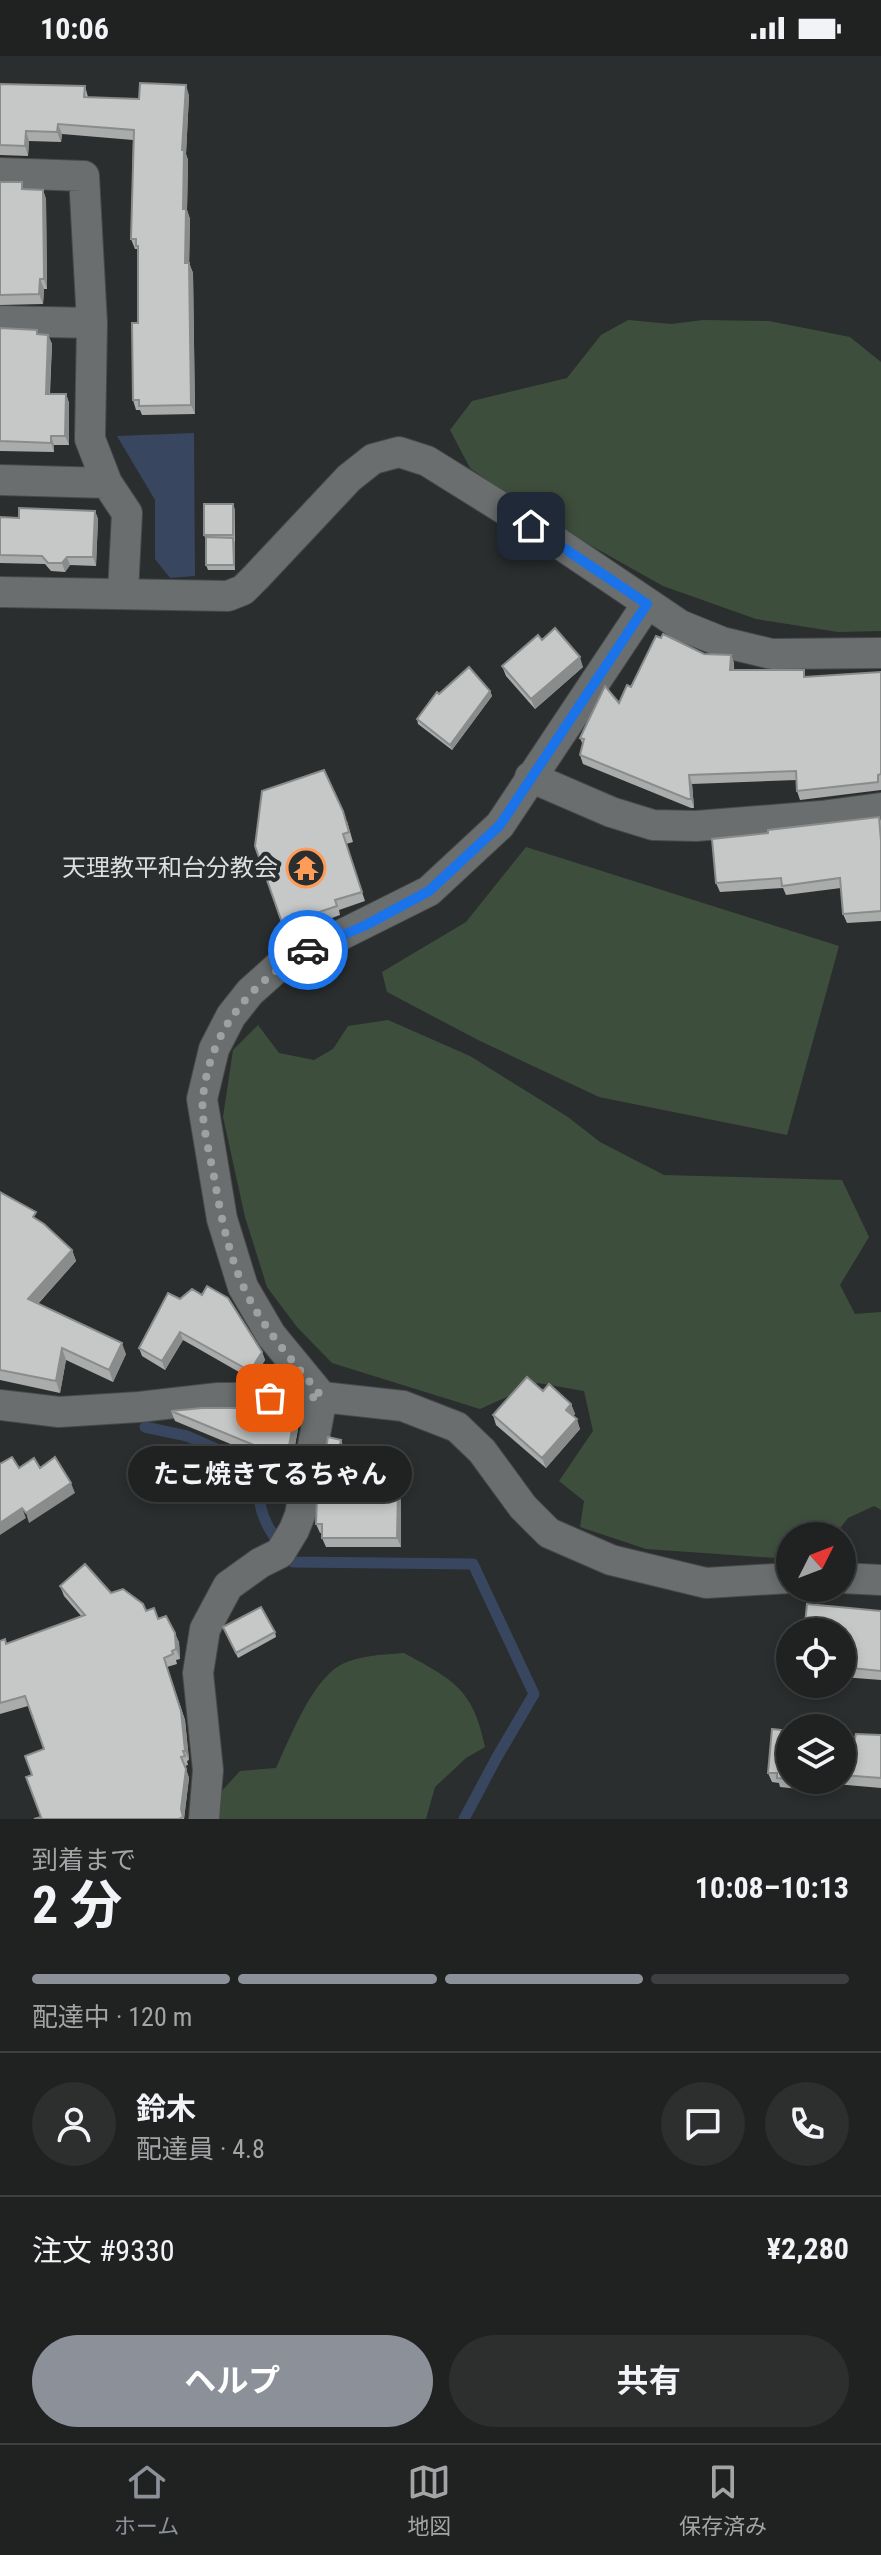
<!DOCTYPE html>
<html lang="ja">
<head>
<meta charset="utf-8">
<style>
	body { margin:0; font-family:"Roboto Condensed","Noto Sans JP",sans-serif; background:#2d2f2f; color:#f1f3f6; height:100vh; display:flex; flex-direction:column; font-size:30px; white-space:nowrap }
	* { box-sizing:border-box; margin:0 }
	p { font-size:26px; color:#a2a4a5 }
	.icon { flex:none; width:44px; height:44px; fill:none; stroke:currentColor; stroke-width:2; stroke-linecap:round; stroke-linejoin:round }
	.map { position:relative; height:1763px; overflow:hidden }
	.side { display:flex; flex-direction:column; background:#202222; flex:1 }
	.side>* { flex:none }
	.needle { width:52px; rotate:48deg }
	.buttons { position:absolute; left:776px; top:1466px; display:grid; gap:16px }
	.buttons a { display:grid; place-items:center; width:80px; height:80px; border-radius:50%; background:#202222; box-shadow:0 4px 12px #0003,0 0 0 2px #3d3f40; font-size:40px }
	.pin { position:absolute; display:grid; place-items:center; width:68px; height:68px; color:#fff; margin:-34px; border-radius:16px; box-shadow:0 4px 12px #0006 }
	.courier { position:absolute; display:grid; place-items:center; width:80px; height:80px; margin:-40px; border:6px solid #1a73e8; border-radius:50%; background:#fff; color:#222; box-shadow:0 2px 10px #0007 }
	.bubble { position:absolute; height:56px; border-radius:28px; background:#202222; box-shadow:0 4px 12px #0003,0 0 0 2px #3d3f40; font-size:26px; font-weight:700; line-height:56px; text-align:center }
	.head em { font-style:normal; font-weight:700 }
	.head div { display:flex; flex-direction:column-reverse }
	.head { display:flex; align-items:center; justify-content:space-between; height:136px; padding:0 32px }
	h1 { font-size:52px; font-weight:700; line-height:60px }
	.bar { display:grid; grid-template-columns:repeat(4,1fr); gap:12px 8px; align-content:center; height:96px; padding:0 32px }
	.bar i { height:10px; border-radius:6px; background:#3d3f40 }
	.bar .selected { background:#8c9099 }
	.bar p { grid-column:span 4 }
	.line { display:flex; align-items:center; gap:20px; padding:0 32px; border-top:2px solid #3d3f40 }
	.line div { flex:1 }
	.round { display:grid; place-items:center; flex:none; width:84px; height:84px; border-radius:42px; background:#2d2f2f }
	.button { display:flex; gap:16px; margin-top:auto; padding:16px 32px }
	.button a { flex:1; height:92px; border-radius:48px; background:#8c9099; color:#fff; font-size:32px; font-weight:700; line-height:92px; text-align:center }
	.button a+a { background:#2d2f2f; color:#f1f3f6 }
	.status { display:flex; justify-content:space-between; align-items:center; height:56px; padding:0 40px; background:#202222; direction:ltr }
	.status svg { height:22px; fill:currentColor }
	.menu { display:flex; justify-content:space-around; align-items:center; height:112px; border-top:2px solid #3d3f40; background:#202222; font-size:22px; color:#a2a4a5 }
	.menu a { display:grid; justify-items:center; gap:4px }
	.menu .selected { color:#8c9099 }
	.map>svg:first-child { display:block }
	.green { fill:#3e4e3c }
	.water { fill:#38465f }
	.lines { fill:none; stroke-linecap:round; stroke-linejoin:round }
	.stream { stroke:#38465f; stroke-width:11 }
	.street-casing { stroke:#484a4a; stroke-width:32 }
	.street { stroke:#6a6e6e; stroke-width:30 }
	.wall { fill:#a9acab }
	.shaded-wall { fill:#8a8c8b }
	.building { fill:#c5c8c7; stroke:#8a8c8b; stroke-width:2 }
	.done { stroke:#9fa1a1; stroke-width:8; stroke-dasharray:0 14.4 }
	.route { stroke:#1a73e8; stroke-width:10 }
	.labels { text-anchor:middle; stroke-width:8; stroke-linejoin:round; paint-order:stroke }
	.poi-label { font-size:24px; fill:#dddfdf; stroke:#2b2e2e; text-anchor:end }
</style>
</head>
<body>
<div class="status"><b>10:06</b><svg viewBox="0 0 49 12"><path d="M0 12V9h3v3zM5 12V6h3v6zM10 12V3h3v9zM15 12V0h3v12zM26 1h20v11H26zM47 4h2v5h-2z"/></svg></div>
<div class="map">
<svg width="881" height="1763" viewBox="0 0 881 1763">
	<rect width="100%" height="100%" fill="#2b2e2e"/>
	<!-- green -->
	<path class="green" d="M628,264L671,268L703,264L769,265L850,281L881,306V575L838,576L756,563L663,530L533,457L470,412L450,374L472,345L567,322L601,279Z
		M526,791L839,890L787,1079L599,1041L478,984L387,936L382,916L466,866Z
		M388,964L470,1000L568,1061L600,1086L664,1119L842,1124L869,1181L840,1229L855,1258L881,1256V1454L874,1450L848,1462L834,1480H790V1503L646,1493L580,1471L584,1445L559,1425L593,1375L584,1335L538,1327L480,1353L332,1307L297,1271L267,1231L245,1161L223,1061L233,994L258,969L279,997L314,1004L333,993L348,970Z
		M404,1597C453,1624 473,1632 485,1691L466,1702L435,1731L426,1763H216L220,1737L240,1715L276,1712C290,1682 307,1637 332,1615C350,1599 382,1599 404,1597Z"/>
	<!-- water -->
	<path class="water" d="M194,377L195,520L170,522L155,503V444L117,380Z"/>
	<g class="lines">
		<!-- stream -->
		<path class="stream" d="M145,1371L187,1380L248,1407L261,1424C253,1456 274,1482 293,1506L473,1508L534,1638L497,1701L464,1763"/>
		<!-- street casing -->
		<g class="street-casing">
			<path id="street" d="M0,117L84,120L92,267L90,383L107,427L127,457L123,537
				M0,265L92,267
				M0,424L107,427
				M0,536L228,540L243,534L256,521L349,422L373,403L399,396L427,405L557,486L680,569L722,586L772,598L881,597
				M530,721L611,756L653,769L696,770L821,760L881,752
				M0,1349L59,1356L139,1351L218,1342L322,1341L403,1350L457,1371L482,1395L523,1451L549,1477L611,1504L706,1527L790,1522
				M842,1522L881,1524
				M204,1763L208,1714L198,1617L205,1573L228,1530L260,1507L280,1497L294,1474L300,1459L322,1341L271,1279L243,1231L222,1163L202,1043L214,993L231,960L250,936L279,910L429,835L500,769L647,548"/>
		</g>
		<!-- street -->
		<use href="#street" class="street"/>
	</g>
	<!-- wall -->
	<path class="wall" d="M0,28L85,30L88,41L139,43L189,39L186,98L188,104L187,154L190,163L189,207L193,217L195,358L142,359L140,354H136L133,344L138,267V196L137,193H135L131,183L133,84L62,78L61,86L29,85L28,100L0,99Z
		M0,126L25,133L43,134L46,143L47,233H44L43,248L0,249Z
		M0,272L48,279L52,288L50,338H66L69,347V389H54V396L0,395Z
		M235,453V514H208L206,509V484L204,479Z
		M95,455L98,463L96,510L70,509L65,516L51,515L45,508L0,507V461L19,462Z
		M542,584L583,611L535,653L506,620L502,610Z
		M704,598L731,599L734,607V614L806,621L881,616V734L800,744L797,735L796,724L692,728L694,752H691L583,708L580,699L583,689L580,682L619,647L631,631Z
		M490,635L492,640L452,694L418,668L417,663L439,638Z
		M879,761L881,765V865L847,867L843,858L841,832L786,839L783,832L720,836L716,827L768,777Z
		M347,765L353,786L346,788L365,845L339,854L340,859L310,870L302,878L289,885L255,790Z
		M0,1136L39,1165L72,1194L76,1205L38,1248L126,1298L113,1326L66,1304L60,1337L0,1324Z
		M168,1237L262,1296L265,1304L253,1324L183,1284L165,1314L142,1300L139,1292Z
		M543,1335L571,1348L575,1358L573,1360L580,1373L546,1412L496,1369L493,1359Z
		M171,1355L294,1363L298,1373L290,1416L264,1406L262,1401L175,1365Z
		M341,1384L344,1393L339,1415H345L348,1424V1432L350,1435L401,1444V1491H326L322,1482V1477H320L316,1468Z
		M60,1530L111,1537L158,1563L179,1586L180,1603L176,1604L177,1608L167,1611L185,1664L189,1704L187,1705L188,1709L185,1710L189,1722L184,1763H34L41,1761L32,1719L44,1693L28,1650L0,1658V1585L6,1588L82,1561L64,1540Z
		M881,1555V1624L842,1621V1576L805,1568Z
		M223,1571L275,1576L276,1581L238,1602Z
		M790,1675V1724H842V1680L855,1682L881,1679V1732L824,1727V1732L817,1731V1735L780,1731L779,1727L772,1726L768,1717Z"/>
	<!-- shaded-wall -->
	<path class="shaded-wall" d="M186,29L189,39L186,98L188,104L187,154L190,163L189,217L185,207L182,94Z
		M58,68L62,78L61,86L57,76Z
		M26,75L29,85L28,100L25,90Z
		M43,134L46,143L47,233L44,223Z
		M189,207L193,217L195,358L191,349Z
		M40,223L44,233L43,248L39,238Z
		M48,279L52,288L49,347L46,338Z
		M66,338L69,347V389L65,380Z
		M51,380L54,389V396L51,387Z
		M233,448L235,453L234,484L233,479Z
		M95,455L98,463L96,510L93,501Z
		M233,482L235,487V514L234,509Z
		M67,501L70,509L65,516L62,507Z
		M731,599L734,607L733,623L730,614Z
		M580,601L583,611L535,653L531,643Z
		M490,635L492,640L452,694L450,689Z
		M689,719L692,728L694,752L691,743Z
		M307,860L310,870L302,878L299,868Z
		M72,1194L76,1205L32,1254L28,1243Z
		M180,1276L183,1284L165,1314L162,1305Z
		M122,1287L126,1298L113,1326L109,1314Z
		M62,1292L66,1304L60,1337L56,1325Z
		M262,1296L265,1304L253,1324L250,1315Z
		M571,1348L575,1358L570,1364L566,1354Z
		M294,1363L298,1373L290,1416L286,1406Z
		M577,1363L580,1373L546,1412L542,1402Z
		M341,1384L344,1393L336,1424L333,1415Z
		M345,1415L348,1424V1441L345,1432Z
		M71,1427L75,1437L29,1467L26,1457Z
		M398,1435L401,1444V1491L397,1482Z
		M22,1452L26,1462L0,1479V1467Z
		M175,1577L179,1586L180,1603L176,1593Z
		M164,1602L185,1664L189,1704L185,1695Z
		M186,1713L189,1722L184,1763L181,1753Z"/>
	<!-- building -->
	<path class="building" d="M140,27L186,29L182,94H184L183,153H186L185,207H189L191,349L139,350V344H133L132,267H138V190H136V183H131L134,74L58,68L57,76L26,75L25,90L0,89V28L85,30L84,41L139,43Z
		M0,126H22V133L43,134L44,223H40L39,238L0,239Z
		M0,272L37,274V278L48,279L46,338H66L65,380H51V387L0,385Z
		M204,448H233V479H204Z
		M19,452L95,455L93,501H67L62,507H48L42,500L0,499V461L19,462Z
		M206,481L233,482L234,509H206Z
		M555,572L580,601L531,643L502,610L538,579L542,584Z
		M663,578L704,598L731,599L730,614H804V621L881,616V718L878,719V726L797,735L796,715L689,719L691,743H688L580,699L584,683L580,682L605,630L619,647L627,629L631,631L656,580L661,582Z
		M469,611L490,635L450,689L417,663L437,636L439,638Z
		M324,714L343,755L349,776L343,778L362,836L335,844L337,850L307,860L299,868L285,875L255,790L262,735Z
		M879,761L881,785V855L843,858L840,822L782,830L781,822L716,827L712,783L768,777V774Z
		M0,1136L36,1156L33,1161L44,1168L72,1194L28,1243L122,1287L109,1314L62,1292L56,1325L0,1314Z
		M207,1230L228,1242L262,1296L250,1315L180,1276L162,1305L139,1292L168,1237L180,1243L192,1233L202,1239Z
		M527,1321L543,1335L549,1328L571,1348L566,1354L577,1363L542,1402L493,1359Z
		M202,1352H269L294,1363L286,1406L261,1396V1392L171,1355Z
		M328,1381L341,1384L333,1415H345V1432H349V1435H398L397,1482H322V1468H316L317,1441Z
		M12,1401L19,1412L34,1402L40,1412L55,1401L71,1427L26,1457L22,1452L0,1467V1408Z
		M85,1508L111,1537L123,1533L143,1548L146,1555L154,1552L158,1563L166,1560L175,1577L176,1593L172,1595L173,1598L164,1602L181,1655L185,1695H183L185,1700L181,1701L186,1713L181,1753L183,1761L179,1763H34L41,1761L26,1721L32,1719L25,1700L44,1693L25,1640L0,1647V1585L5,1583L6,1588L85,1559L60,1530Z
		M807,1548L881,1555V1615L842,1611V1576H794L795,1567L805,1568Z
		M261,1551L275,1576L236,1597L223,1571Z
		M772,1673L790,1675V1723L777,1722V1717H768Z
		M856,1678L881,1679V1722L842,1719V1680L855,1682Z"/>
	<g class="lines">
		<!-- done -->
		<path class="done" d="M270,1342L322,1341C294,1306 263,1273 244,1232C229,1199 221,1161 215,1126C211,1103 200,1063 203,1041C210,974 251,926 308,894"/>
		<!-- route -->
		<path class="route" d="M308,894L366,869L429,835L500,769L647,548L531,470"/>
	</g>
	<!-- icons -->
	<defs>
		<g id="temple-ring" transform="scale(2)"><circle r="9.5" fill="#2b2e2e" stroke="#fe9c58" stroke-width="1.5"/><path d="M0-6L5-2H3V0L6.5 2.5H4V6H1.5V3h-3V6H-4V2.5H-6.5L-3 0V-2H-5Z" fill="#fe9c58"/></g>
	</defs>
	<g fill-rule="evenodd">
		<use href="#temple-ring" x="306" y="812"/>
	</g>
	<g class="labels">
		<!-- poi labels -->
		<g class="poi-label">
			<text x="278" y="820">天理教平和台分教会</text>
		</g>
	</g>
</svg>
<div class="buttons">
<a><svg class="needle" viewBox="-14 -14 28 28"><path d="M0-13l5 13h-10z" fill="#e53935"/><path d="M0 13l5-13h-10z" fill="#a2a4a5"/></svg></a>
<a><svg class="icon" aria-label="locate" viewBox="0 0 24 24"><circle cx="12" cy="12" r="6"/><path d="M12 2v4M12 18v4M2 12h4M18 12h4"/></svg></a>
<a><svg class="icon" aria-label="layers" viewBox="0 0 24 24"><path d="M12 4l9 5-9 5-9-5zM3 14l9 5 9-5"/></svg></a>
</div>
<div class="pin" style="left:270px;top:1342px;background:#ea580c"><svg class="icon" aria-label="bag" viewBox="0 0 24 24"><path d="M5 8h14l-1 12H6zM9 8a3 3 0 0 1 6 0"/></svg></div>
<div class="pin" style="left:531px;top:470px;background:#1f2937"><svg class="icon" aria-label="home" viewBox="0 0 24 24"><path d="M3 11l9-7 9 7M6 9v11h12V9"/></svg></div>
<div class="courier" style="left:308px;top:894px"><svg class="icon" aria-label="car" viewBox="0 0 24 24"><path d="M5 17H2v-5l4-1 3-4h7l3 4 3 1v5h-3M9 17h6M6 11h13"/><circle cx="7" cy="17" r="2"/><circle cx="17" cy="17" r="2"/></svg></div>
<div class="bubble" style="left:128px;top:1390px;width:284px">たこ焼きてるちゃん</div>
</div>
<section class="side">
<div class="head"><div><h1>2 分</h1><p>到着まで</p></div><em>10:08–10:13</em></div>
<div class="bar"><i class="selected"></i><i class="selected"></i><i class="selected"></i><i></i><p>配達中 · 120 m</p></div>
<div class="line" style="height:144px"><a class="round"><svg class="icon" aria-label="person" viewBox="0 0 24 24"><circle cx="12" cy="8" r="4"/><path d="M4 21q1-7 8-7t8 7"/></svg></a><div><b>鈴木</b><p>配達員 · 4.8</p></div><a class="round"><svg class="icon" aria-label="chat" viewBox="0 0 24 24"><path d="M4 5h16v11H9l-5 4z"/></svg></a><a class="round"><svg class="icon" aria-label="phone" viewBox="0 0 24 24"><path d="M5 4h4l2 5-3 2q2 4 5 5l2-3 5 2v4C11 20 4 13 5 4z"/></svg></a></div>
<div class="line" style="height:104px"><div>注文 #9330</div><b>¥2,280</b></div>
<div class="button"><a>ヘルプ</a><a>共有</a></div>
</section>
<nav class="menu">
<a class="selected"><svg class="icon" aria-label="home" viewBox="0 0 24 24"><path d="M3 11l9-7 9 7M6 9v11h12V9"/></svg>ホーム</a>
<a><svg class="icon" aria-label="map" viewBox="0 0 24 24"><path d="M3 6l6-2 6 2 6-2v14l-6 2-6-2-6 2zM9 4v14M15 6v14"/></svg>地図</a>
<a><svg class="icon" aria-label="saved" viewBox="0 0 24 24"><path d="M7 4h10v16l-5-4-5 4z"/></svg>保存済み</a>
</nav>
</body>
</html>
